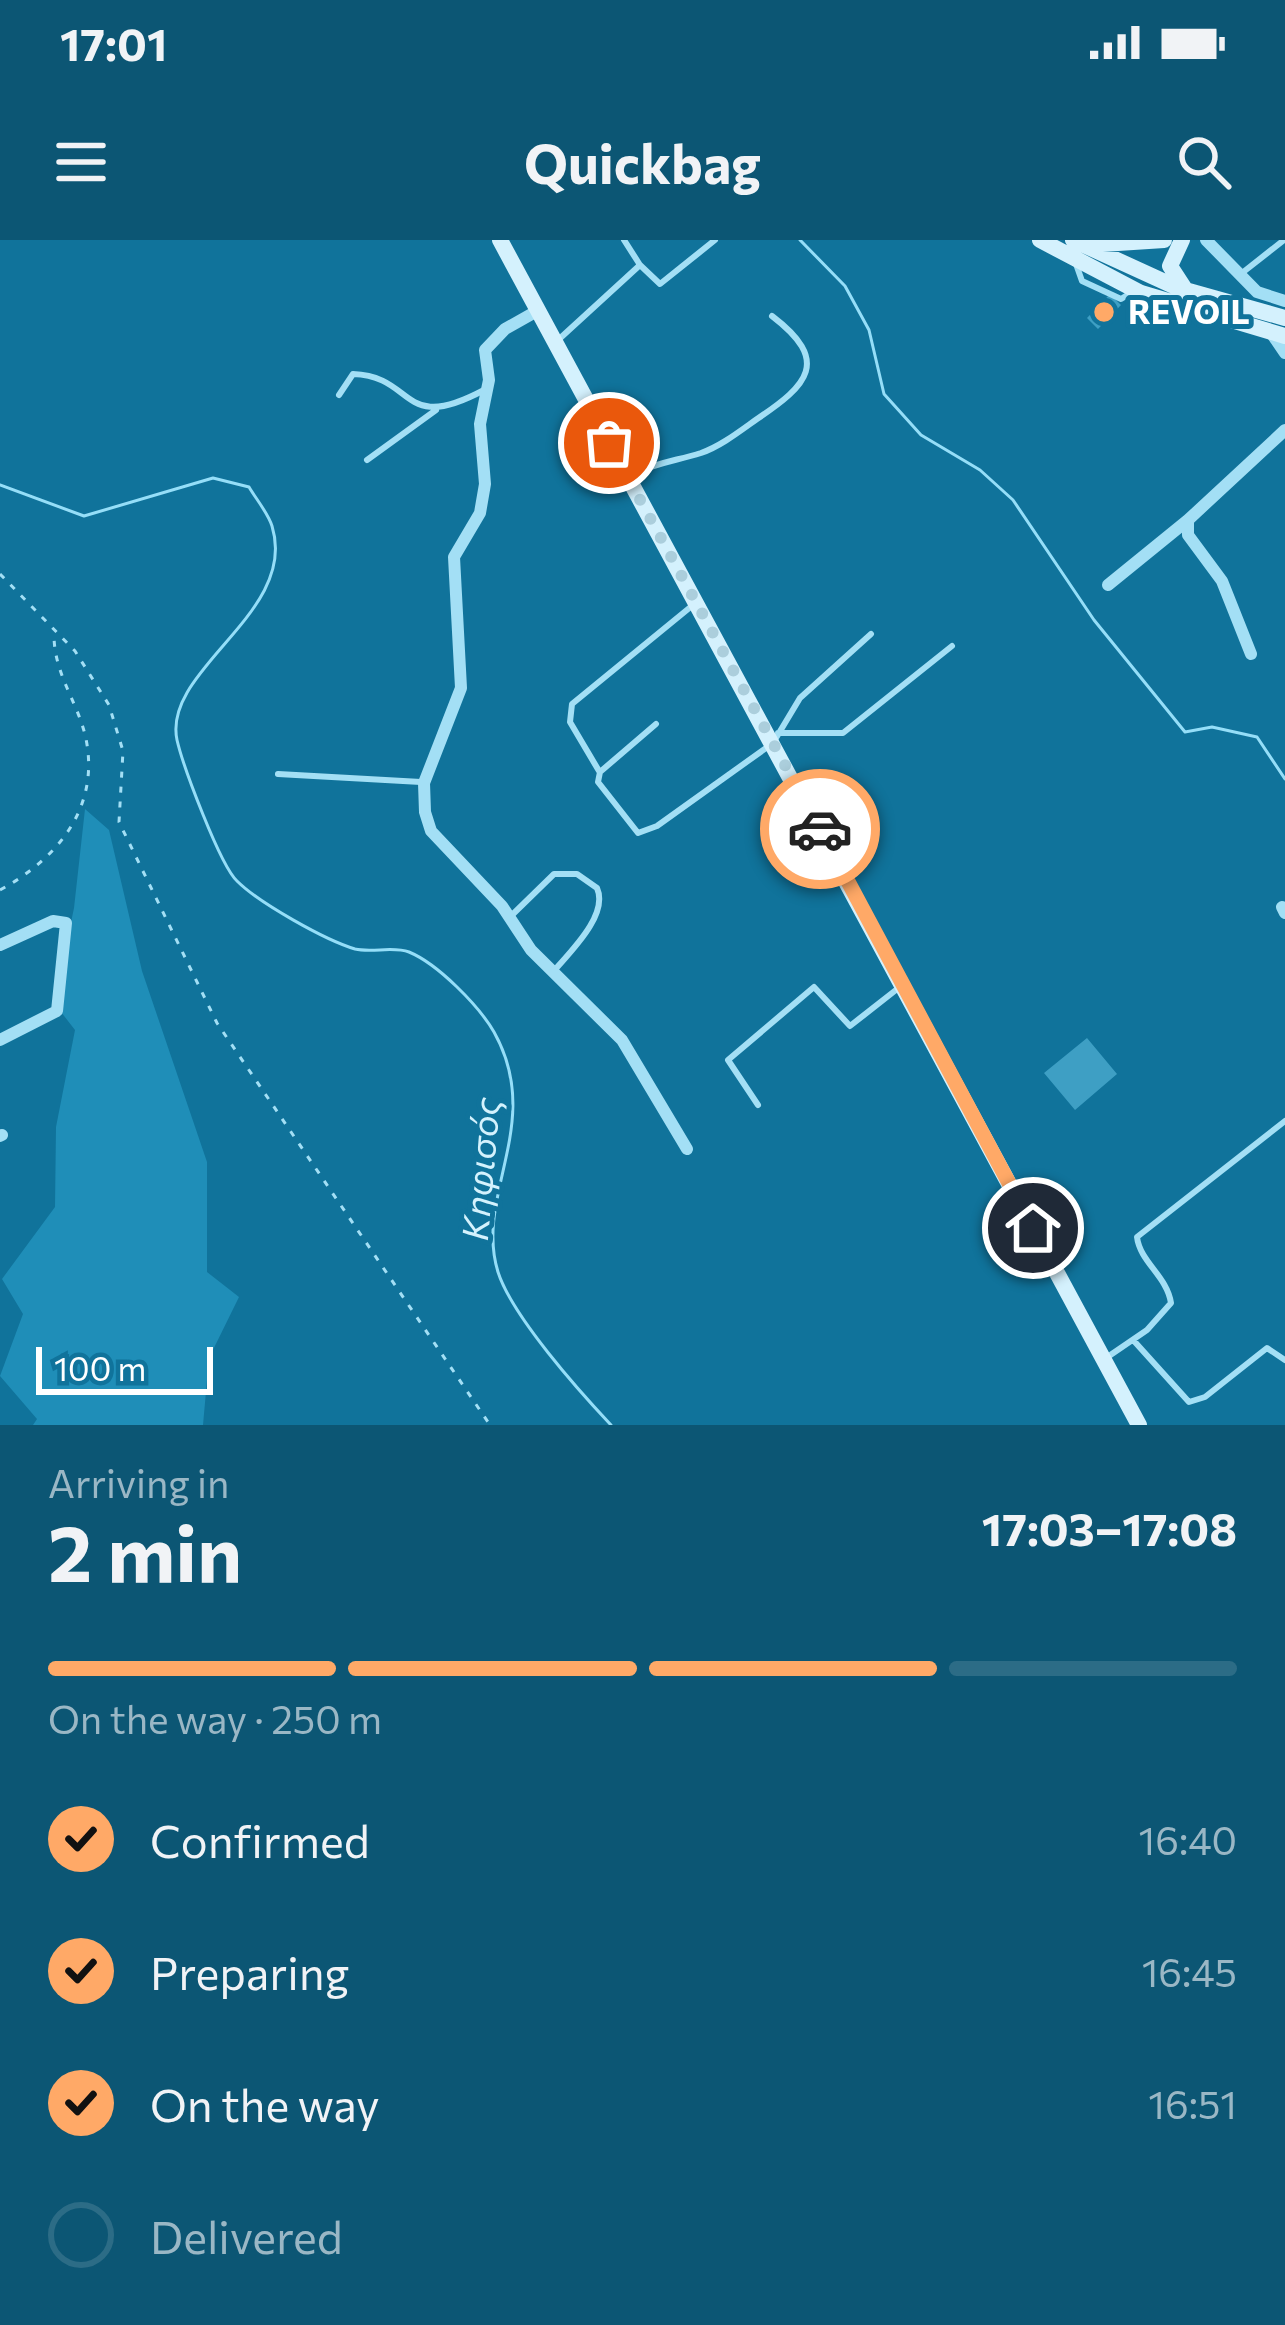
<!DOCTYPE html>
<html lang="en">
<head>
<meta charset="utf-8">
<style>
	body { margin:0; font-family:Commissioner,sans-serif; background:#155c79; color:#f1f3f6; height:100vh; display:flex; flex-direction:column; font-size:45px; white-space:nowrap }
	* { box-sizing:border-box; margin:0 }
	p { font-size:39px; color:#9ab7c5 }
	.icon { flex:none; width:66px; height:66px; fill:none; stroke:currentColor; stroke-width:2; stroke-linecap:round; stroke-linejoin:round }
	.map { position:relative; height:1185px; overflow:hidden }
	.side { display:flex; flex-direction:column; background:#0c5674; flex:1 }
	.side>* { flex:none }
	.scale { position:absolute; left:36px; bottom:30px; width:177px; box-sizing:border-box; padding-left:12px; border:6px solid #fff; border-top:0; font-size:33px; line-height:42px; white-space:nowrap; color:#fff; -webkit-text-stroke:9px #10739b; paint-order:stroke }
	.pin { position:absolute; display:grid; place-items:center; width:102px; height:102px; color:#fff; margin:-51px; border:6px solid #fff; border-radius:50%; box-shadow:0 3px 12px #0007 }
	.courier { position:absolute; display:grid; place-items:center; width:120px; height:120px; margin:-60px; border:9px solid #ffa967; border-radius:50%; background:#fff; color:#222; box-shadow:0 3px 15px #0007 }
	.head em { font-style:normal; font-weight:700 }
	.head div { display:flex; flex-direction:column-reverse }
	.head { display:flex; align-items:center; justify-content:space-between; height:204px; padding:0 48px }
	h1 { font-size:78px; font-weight:700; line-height:90px }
	.bar { display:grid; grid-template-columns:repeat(4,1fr); gap:18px 12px; align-content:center; height:144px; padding:0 48px }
	.bar i { height:15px; border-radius:9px; background:#2c6c86 }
	.bar .current { background:#ffa967 }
	.bar p { grid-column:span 4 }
	ol { padding:0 48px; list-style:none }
	li { display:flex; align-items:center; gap:36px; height:132px }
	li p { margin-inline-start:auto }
	li .icon { padding:12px; border-radius:50%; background:#ffa967; color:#111; stroke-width:4 }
	li:last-child { color:#9ab7c5 }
	li i { width:66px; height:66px; border:6px solid #2c6c86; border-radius:50% }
	.status { display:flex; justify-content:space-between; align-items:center; height:84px; padding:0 60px; background:#0c5674; direction:ltr }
	.status svg { height:33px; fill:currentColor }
	header { display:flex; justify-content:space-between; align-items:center; height:156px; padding:0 48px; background:#0c5674; font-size:54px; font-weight:700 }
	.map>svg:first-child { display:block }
	.green { fill:#1f8eb8 }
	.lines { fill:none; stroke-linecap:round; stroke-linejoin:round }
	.stream { stroke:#95def8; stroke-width:3 }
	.building { fill:#3e9fc4 }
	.path { stroke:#a3dff5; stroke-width:3; stroke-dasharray:6 9; stroke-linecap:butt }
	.lane { stroke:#a3dff5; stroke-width:6 }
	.street { stroke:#a3dff5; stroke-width:12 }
	.secondary { stroke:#d4f1fd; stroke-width:16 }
	.done { stroke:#abcedc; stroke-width:12; stroke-dasharray:0 21.6 }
	.route { stroke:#ffa967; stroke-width:15 }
	.poi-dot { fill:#ffa967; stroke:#10739b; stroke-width:4.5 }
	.labels { text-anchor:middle; stroke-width:10; stroke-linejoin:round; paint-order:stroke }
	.poi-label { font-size:33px; font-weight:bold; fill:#fff; stroke:#10739b; text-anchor:start }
	.water-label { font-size:36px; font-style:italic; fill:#d4f2fd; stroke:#10739b }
</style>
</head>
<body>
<div class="status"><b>17:01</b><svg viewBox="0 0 49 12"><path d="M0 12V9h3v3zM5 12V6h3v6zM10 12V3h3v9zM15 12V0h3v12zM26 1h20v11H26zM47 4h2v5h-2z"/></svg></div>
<header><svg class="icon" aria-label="menu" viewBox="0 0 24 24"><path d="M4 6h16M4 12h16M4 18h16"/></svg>Quickbag<svg class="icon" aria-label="search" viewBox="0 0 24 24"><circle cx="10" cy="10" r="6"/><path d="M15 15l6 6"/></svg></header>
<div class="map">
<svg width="1285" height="1185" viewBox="0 0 1285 1185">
	<rect width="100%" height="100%" fill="#10739b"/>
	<!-- green -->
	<path class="green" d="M85,569L109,590L142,731L207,922V1032L239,1057L209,1118L203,1185H33L37,1179L0,1136L23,1074L2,1039L55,967L56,887L75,790L54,763L74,668Z"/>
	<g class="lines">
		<!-- stream -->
		<path class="stream" d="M800,0L845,46L869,90L884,154L921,195L980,230L1013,260L1094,380L1185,492L1212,487L1257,497L1285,539
			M0,245L84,276L213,238L249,247C256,259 268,273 272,286C299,373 162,429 177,500C183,526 220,625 237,641C259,663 325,700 355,709C372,713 393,706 409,712C438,724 479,766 494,792C545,883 474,955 498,1032C512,1076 579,1151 611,1185"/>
	</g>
	<!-- building -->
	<path class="building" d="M1110,54L1121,65L1098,89L1087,78Z
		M1087,798L1117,834L1075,870L1044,833Z"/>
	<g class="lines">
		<!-- path -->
		<path class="path" d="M0,334L75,411L109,465L123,511L119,582L217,783L490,1185
			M0,650C57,619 100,568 86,499C78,461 53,434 54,392"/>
		<!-- lane -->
		<path class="lane" d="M624,0L640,25
			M1076,24L1082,41L1121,59L1129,54
			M1242,33L1284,0
			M557,101L640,25L660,44L715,0
			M339,155L353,134C416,136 400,195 484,150
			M367,220L436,170
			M630,235C658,222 675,221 701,213C721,206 740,191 757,179C808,145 831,121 772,76
			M656,484L600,532L598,542L638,593L657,586L773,503L800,458L871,394
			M778,493H843L952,406
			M599,531L570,482L572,464L693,365
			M278,534L421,542
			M512,675L554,634H577L597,648C609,675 570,712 553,732
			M758,865L728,820L814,747L850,786L901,746
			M1134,1101L1189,1162L1205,1157L1267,1108L1285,1120
			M1106,1118L1147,1090L1171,1063C1167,1036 1140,1022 1137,997L1285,881"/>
		<!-- street -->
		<path class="street" d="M1206,0L1257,52L1285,61
			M537,71L505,89L485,110L489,140L480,184L485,244L480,273L454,317L461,448L424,543L425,572L431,591L502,666L531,710L622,800L687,909
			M1272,94L1285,113
			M1108,345L1188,280
			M1251,414L1222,341L1188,295V280L1285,190
			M1282,667L1285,673
			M0,705L53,681L66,683L57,771L0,800
			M0,896L2,895"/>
		<!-- secondary -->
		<path class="secondary" d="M500,0L1139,1185
			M1040,0L1141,53L1285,96
			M1073,0L1178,48L1285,78
			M1182,0L1170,26L1185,49
			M1087,5L1164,0"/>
	</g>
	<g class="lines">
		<!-- done -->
		<path class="done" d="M609,203L820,589"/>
		<!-- route -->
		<path class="route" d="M820,589L1033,988"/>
	</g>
	<!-- markers -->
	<circle class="poi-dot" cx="1104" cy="72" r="12"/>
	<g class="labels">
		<!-- poi labels -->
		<g class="poi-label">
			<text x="1128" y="84">REVOIL</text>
		</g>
		<!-- water labels -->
		<g class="water-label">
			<text transform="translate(481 929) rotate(-85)" y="13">Κηφισός</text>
		</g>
	</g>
</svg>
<div class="scale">100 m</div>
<div class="pin" style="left:609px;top:203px;background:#ea580c"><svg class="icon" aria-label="bag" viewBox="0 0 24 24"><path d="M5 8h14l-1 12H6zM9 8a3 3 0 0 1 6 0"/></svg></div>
<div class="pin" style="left:1033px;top:988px;background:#1f2937"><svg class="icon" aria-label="home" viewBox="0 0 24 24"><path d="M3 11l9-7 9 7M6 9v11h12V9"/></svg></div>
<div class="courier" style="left:820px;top:589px"><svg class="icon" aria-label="car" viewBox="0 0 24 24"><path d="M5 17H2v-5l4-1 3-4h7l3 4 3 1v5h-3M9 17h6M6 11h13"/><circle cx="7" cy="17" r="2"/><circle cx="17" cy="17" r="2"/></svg></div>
</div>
<section class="side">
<div class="head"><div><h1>2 min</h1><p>Arriving in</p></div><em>17:03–17:08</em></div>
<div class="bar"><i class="current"></i><i class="current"></i><i class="current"></i><i></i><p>On the way · 250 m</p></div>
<ol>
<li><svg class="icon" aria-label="check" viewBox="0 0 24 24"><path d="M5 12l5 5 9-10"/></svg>Confirmed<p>16:40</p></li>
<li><svg class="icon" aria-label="check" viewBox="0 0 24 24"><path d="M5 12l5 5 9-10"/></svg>Preparing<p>16:45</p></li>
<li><svg class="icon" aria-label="check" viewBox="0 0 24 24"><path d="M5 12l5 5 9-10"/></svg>On the way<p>16:51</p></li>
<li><i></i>Delivered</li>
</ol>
</section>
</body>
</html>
